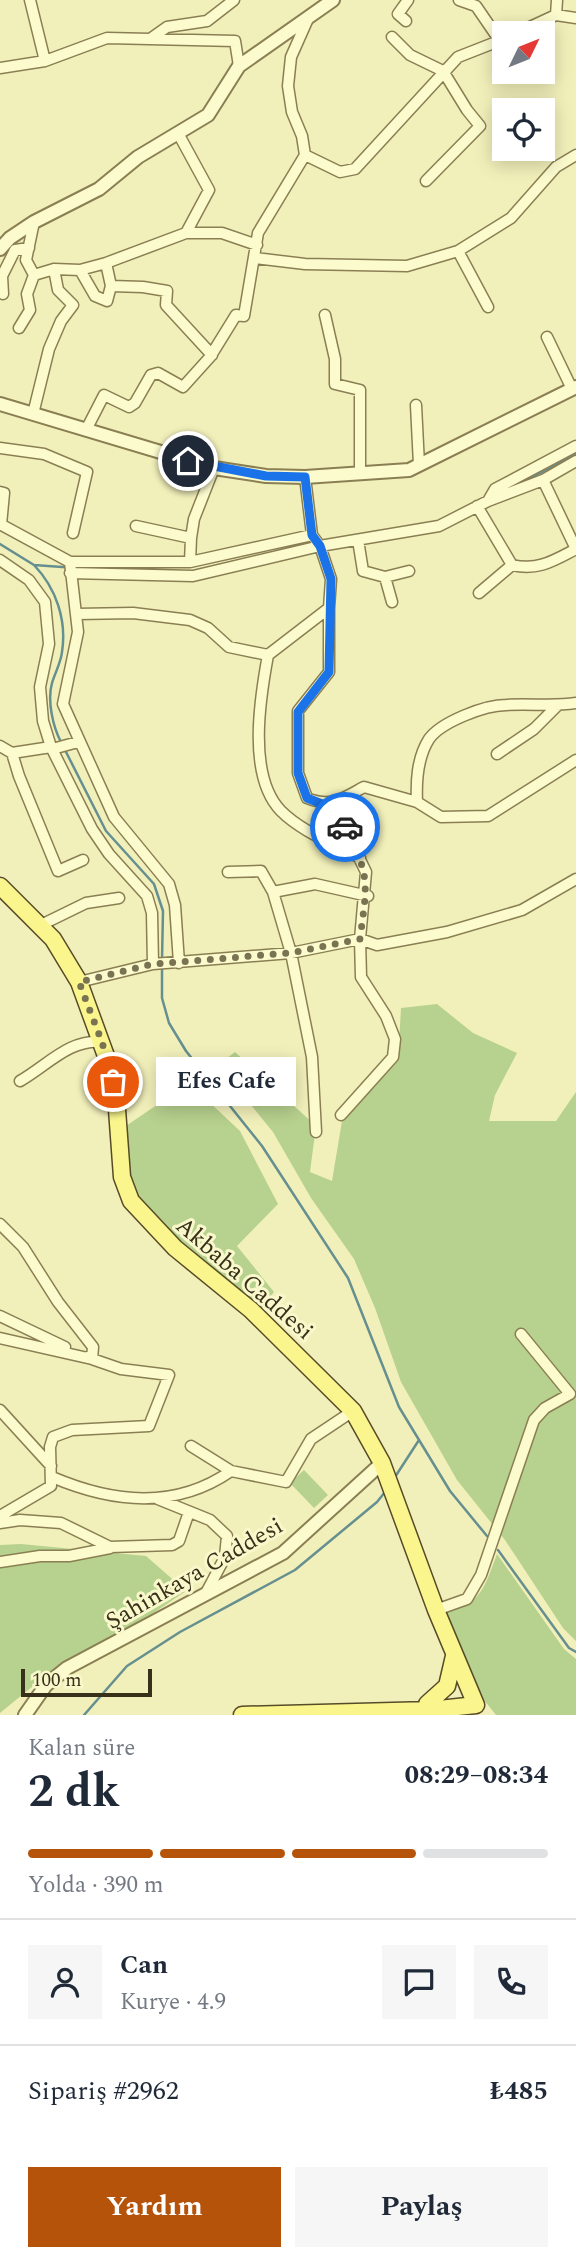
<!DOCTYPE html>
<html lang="tr">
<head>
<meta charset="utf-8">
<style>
	body { margin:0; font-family:Spectral,serif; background:#f6f6f7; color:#1f2937; height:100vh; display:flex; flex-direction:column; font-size:26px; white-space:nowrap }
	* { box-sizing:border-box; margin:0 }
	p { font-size:23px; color:#747a83 }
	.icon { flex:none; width:38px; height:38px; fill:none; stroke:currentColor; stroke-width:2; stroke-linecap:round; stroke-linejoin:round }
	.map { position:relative; height:1715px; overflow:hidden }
	.sheet { display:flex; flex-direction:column; background:#fff; flex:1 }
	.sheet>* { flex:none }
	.needle { width:46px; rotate:47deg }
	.tools { position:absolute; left:492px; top:21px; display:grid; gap:14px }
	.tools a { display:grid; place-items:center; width:63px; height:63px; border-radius:0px; background:#fff; box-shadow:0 4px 18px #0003; font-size:35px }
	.scale { position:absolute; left:21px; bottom:18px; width:131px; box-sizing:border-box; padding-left:7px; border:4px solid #38301a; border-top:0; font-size:19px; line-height:24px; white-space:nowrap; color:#38301a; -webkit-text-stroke:5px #f9f8cb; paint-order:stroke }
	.pin { position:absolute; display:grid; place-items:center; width:60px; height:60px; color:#fff; margin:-30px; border:4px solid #fff; border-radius:50%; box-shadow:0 2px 7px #0007 }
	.courier { position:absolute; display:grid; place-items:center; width:70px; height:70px; margin:-35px; border:5px solid #1a73e8; border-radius:50%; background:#fff; color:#222; box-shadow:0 2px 9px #0007 }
	.bubble { position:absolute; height:49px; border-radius:0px; background:#fff; box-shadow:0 4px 18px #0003; font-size:23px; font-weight:700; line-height:49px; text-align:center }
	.summary em { font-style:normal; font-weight:700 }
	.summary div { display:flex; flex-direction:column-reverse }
	.summary { display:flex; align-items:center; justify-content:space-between; height:119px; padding:0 28px }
	h1 { font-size:46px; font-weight:700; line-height:52px }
	.bar { display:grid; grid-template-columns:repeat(4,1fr); gap:10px 7px; align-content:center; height:84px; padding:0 28px }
	.bar i { height:9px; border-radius:5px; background:#e0e1e3 }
	.bar .selected { background:#b45309 }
	.bar p { grid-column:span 4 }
	.line { display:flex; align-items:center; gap:18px; padding:0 28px; border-top:2px solid #e0e1e3 }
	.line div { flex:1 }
	.round { display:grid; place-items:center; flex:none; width:74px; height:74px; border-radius:0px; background:#f6f6f7 }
	.cta { display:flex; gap:14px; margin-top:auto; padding:14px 28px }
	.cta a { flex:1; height:80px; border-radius:0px; background:#b45309; color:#fff; font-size:28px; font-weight:700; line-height:80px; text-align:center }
	.cta a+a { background:#f6f6f7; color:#1f2937 }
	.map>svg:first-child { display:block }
	.green { fill:#b7d18e }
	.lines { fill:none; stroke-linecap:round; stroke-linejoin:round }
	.stream { stroke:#668f90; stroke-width:2.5 }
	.minor-casing { stroke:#8a7f53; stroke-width:13 }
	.tertiary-casing { stroke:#8a7f53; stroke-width:16 }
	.primary-casing { stroke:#574b28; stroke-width:19 }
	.minor { stroke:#fcfbce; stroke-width:10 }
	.tertiary { stroke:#fcfbce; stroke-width:12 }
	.primary { stroke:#faf68d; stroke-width:16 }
	.done { stroke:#797352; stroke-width:7; stroke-dasharray:0 12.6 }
	.route { stroke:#1a73e8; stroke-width:9 }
	.labels { text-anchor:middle; stroke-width:6; stroke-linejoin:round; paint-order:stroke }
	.street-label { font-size:24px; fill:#38301a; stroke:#f9f8cb }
</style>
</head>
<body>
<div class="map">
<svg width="576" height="1715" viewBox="0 0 576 1715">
	<rect width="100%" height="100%" fill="#f2f0ba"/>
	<!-- green -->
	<path class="green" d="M437,1004L473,1033L517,1053L495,1095L489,1121H556L576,1092V1641L563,1628L505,1540L457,1480L401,1382L375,1308L354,1259L311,1198L273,1132L218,1065L235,1052L316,1126L310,1172L332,1181L342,1121L398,1061L401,1008Z
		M189,1083L240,1131L278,1204L237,1246L274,1292L262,1308C219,1277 147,1233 128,1182C122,1167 124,1145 123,1128Z
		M304,1470L328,1495L314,1508L290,1483Z
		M21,1544L146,1556L186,1591L149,1616L55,1668L0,1713V1545Z
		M497,1554L564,1649L576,1659V1715H496L484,1700L445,1613C482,1603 484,1588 497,1554Z"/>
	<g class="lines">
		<!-- stream -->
		<path class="stream" d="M517,485L576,454
			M0,544L34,565L90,569
			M34,565C56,588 67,620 62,652C61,662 55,673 52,683C47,701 53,727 61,742
			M64,748L106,831L154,884L163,911L162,960
			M162,967V998L169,1023L186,1051L262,1146L348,1278L399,1407L450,1491L487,1536
			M395,1477L419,1440
			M498,1550L569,1648L576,1652
			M84,1715L127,1666L180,1632L295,1570L377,1502L385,1492"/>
		<!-- minor casing -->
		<g class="minor-casing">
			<path id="minor" d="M30,0L45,61
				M459,0L476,6L500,41
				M556,15L557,0
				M406,21L398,14L408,0
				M517,33L556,15L576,18
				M392,37L410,55L443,71L467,110L480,126L426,181
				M150,39L167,27L207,21L234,0
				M0,68L45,61L107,38L235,41L239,66
				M179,135L209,190L186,233
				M305,155L340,172L355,169L458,57L504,39
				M34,222L26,260L34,275L54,269L80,270L106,263L186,233H222L257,245
				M458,251L488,307
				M255,258L305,264L407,266L458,251L511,218L556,167L576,155
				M80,270L95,296L107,301L111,286L106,263
				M111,286L143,287L167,291L166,305L212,355
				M3,294L2,276L15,250L29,248
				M325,315L335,359V384L360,390V474
				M19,328L30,310L27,294L34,275
				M547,337L572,389
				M416,405L419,465
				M33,414L49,349L61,321L73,305L58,290L54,269
				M86,430L104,395L129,407L135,403L151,375L158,373L183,387L210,357L236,315L244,316L258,233L305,155L302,136L292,112L288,86L291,57L307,21
				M0,448L44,454L87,472L73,533
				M0,492L4,493L1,525
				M488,501L495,489L576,446
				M477,506L512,565C538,571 553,561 576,549L543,480
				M0,524L70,562H190L312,535
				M136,526L191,538L194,519L214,468
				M358,540L363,571L385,577L409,571
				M0,560L29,580L45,602L49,644L40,687L43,721L51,747L92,829L109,854L147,896L152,913L153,964
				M70,562L78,632L63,704L114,817L169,884L175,905L179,963
				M190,562L191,538
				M70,573L193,576L320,546L439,526L488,501L543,480L576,461
				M385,577L392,602
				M479,593L512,565
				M329,608V672L298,711V773L307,798C331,808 342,799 364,787L417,802L441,817L488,816L576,760
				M77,614L133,613L190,620L208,628L229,647L268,655L329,608L331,579L320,546L312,535L305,477
				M268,655C260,698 247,776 281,811C302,832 335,844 360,858
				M0,746L12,753L51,747L56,748L78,742
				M12,753L19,776L58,871L83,860
				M497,754L534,729L557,706
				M417,802C416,781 417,758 429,739C441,722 485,705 506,705C530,703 552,707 576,703
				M333,804L366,872L360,939L361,977L386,1016L395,1039L393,1057L341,1115
				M228,872L261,871L273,892L291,953L312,1057L316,1132
				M273,892L315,884L368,896
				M41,925L86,903L119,898
				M79,982L153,964L291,953L360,939L377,945L447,932L522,910L576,879
				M20,1081C48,1065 69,1039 102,1042
				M0,1224L23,1247L58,1302L93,1347L92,1359L88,1357
				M0,1316L65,1347
				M0,1338L92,1359L121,1369L169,1375L149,1426L72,1430L53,1437L50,1447L51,1486L0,1516
				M0,1410L51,1466
				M191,1446L231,1471L286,1482L311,1439L353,1411
				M52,1477C113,1503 175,1510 231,1471
				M158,1499L210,1520L227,1536L225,1557L206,1593
				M0,1523L20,1520L61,1523L110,1547L172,1545L179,1541L189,1512
				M0,1562L40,1556H69L110,1548
				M436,1610L467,1599L481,1575L534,1420L545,1408L570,1394L521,1334"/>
		</g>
		<!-- tertiary casing -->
		<g class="tertiary-casing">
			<path id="tertiary" d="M0,249L10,238L34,222L99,189L138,157L208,115L239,66L333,0
				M0,404L214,468L266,476L305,477L409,470L576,387
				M25,1715L46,1685L67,1668L283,1553L382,1463"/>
		</g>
		<!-- primary casing -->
		<g class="primary-casing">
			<path id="primary" d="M0,886L53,939L79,982L110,1067L116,1096L122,1177L131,1201L175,1248L251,1310L353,1411L382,1463L436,1610L476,1705L430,1710L242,1715
				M427,1704L447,1686L454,1656"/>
		</g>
		<!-- minor -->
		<use href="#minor" class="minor"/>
		<!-- tertiary -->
		<use href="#tertiary" class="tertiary"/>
		<!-- primary -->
		<use href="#primary" class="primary"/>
	</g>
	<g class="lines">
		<!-- done -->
		<path class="done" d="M113,1082L102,1042L79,982L153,964L290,953L360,939C367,884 371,877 345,827"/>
		<!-- route -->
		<path class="route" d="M188,461L266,476L305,477L312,535L320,546L331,579L329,672L298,712V773L307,798L322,804H333L345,827"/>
	</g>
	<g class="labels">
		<!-- street labels -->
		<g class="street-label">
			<text transform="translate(245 1278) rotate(41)" y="8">Akbaba Caddesi</text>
			<text transform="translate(194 1573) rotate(-30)" y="8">Şahinkaya Caddesi</text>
		</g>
	</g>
</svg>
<div class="tools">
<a><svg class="needle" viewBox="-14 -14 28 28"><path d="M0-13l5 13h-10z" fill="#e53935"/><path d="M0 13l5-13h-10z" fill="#747a83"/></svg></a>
<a><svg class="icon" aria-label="locate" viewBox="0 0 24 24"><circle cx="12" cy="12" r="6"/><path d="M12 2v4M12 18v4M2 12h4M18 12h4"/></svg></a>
</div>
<div class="scale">100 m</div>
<div class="pin" style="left:113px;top:1082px;background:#ea580c"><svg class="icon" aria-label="bag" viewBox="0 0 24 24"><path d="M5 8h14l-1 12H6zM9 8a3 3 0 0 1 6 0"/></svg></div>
<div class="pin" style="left:188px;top:461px;background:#1f2937"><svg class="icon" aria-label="home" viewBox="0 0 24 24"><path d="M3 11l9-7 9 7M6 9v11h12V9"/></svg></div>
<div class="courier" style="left:345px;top:827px"><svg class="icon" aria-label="car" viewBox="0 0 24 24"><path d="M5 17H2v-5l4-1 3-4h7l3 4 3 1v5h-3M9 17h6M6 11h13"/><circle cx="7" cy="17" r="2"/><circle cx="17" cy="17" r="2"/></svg></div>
<div class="bubble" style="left:156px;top:1057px;width:140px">Efes Cafe</div>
</div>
<section class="sheet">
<div class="summary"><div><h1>2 dk</h1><p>Kalan süre</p></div><em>08:29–08:34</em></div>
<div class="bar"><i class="selected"></i><i class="selected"></i><i class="selected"></i><i></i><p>Yolda · 390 m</p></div>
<div class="line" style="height:126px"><a class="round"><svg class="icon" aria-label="person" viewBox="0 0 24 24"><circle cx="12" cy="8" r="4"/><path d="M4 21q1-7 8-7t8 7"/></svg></a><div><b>Can</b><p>Kurye · 4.9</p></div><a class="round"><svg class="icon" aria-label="chat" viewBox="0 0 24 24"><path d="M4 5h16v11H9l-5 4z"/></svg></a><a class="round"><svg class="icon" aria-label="phone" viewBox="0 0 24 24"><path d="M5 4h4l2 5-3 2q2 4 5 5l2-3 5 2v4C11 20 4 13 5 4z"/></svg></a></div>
<div class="line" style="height:91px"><div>Sipariş #2962</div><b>₺485</b></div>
<div class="cta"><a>Yardım</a><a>Paylaş</a></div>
</section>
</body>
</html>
